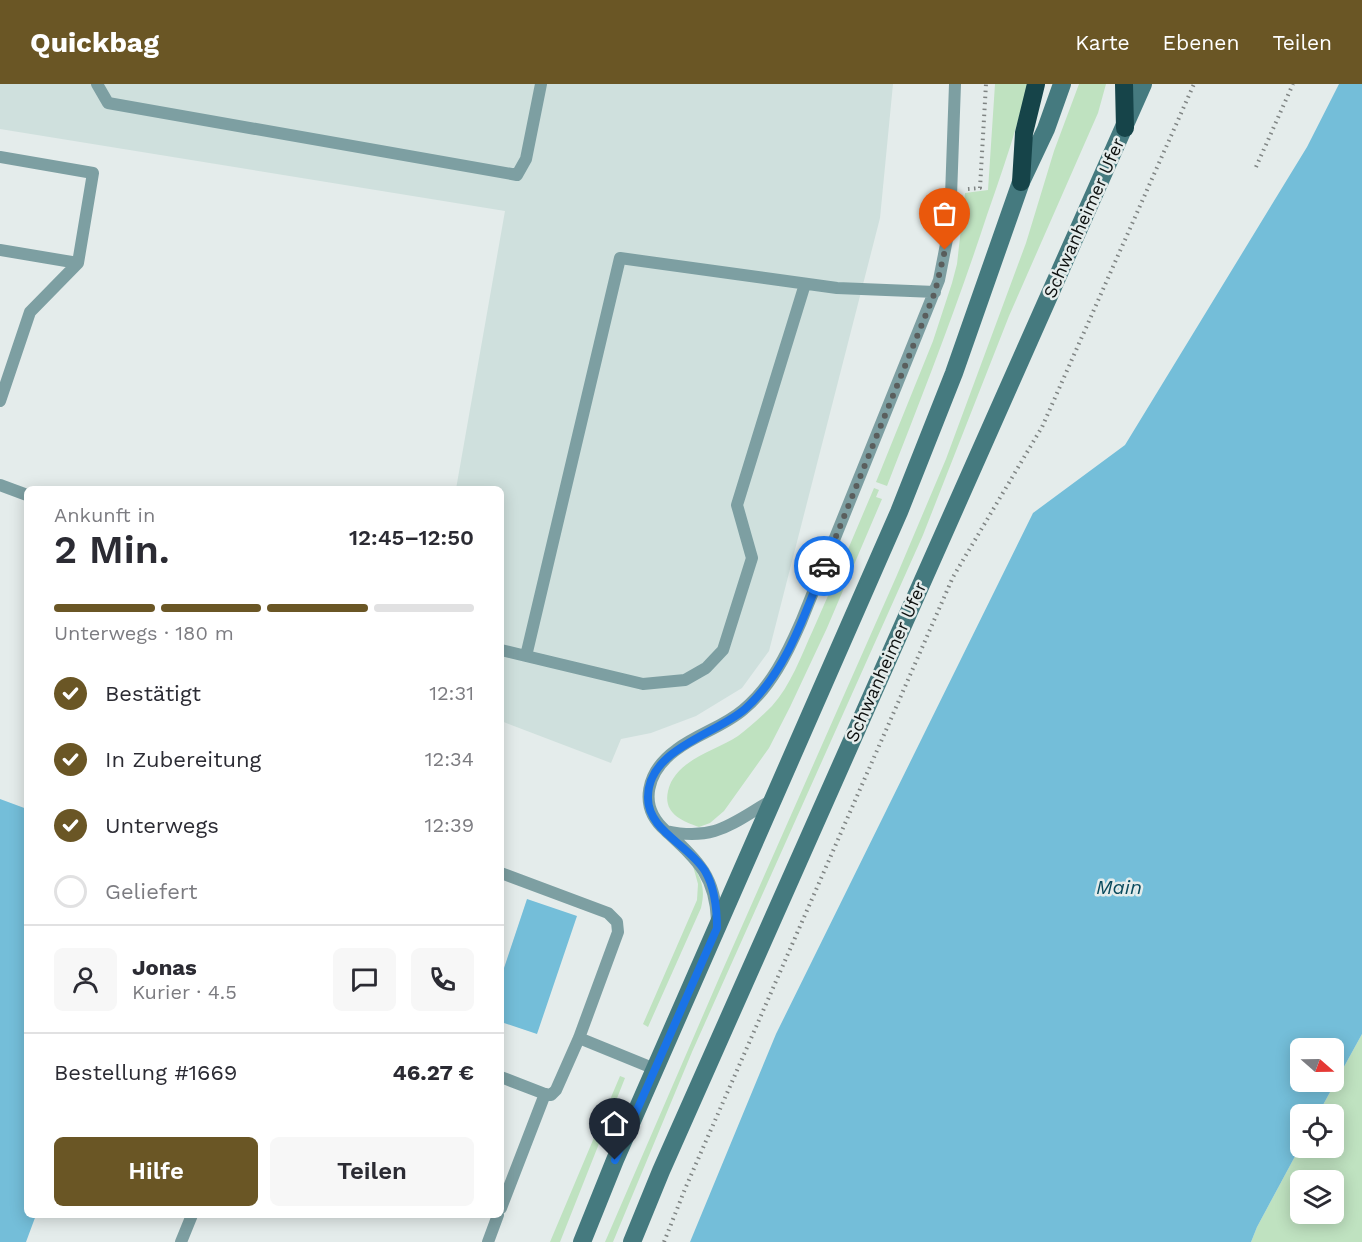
<!DOCTYPE html>
<html lang="de">
<head>
<meta charset="utf-8">
<style>
	body { margin:0; font-family:"Work Sans",sans-serif; background:#f7f7f7; color:#2b2b33; height:100vh; display:flex; flex-direction:column; font-size:22px; white-space:nowrap }
	* { box-sizing:border-box; margin:0 }
	p { font-size:20px; color:#7c7c81 }
	.icon { flex:none; width:33px; height:33px; fill:none; stroke:currentColor; stroke-width:2; stroke-linecap:round; stroke-linejoin:round }
	.map { position:relative; flex:1; overflow:hidden }
	.side { position:absolute; left:24px; top:402px; width:480px; height:732px; display:flex; flex-direction:column; background:#fff; border-radius:9px; box-shadow:0 3px 15px #0003 }
	.side>* { flex:none }
	.needle { width:39px; rotate:110deg }
	.buttons { position:absolute; left:1290px; top:954px; display:grid; gap:12px }
	.buttons a { display:grid; place-items:center; width:54px; height:54px; border-radius:9px; background:#fff; box-shadow:0 3px 15px #0003; font-size:30px }
	.pin { position:absolute; display:grid; place-items:center; width:51px; height:51px; color:#fff; margin:-62px -26px; border-radius:50% 50% 50% 0; rotate:-45deg; box-shadow:0 0 6px #0007 }
	.pin .icon { rotate:45deg }
	.courier { position:absolute; display:grid; place-items:center; width:60px; height:60px; margin:-30px; border:4px solid #1a73e8; border-radius:50%; background:#fff; color:#222; box-shadow:0 2px 8px #0007 }
	.summary em { font-style:normal; font-weight:600 }
	.summary div { display:flex; flex-direction:column-reverse }
	.summary { display:flex; align-items:center; justify-content:space-between; height:102px; padding:0 30px }
	h1 { font-size:39px; font-weight:600; line-height:45px }
	.bar { display:grid; grid-template-columns:repeat(4,1fr); gap:9px 6px; align-content:center; height:72px; padding:0 30px }
	.bar i { height:8px; border-radius:4px; background:#e1e1e2 }
	.bar .current { background:#6a5625 }
	.bar p { grid-column:span 4 }
	.line { display:flex; align-items:center; gap:15px; padding:0 30px; border-top:2px solid #e1e1e2 }
	.line div { flex:1 }
	.round { display:grid; place-items:center; flex:none; width:63px; height:63px; border-radius:9px; background:#f7f7f7 }
	ol { padding:0 30px; list-style:none }
	li { display:flex; align-items:center; gap:18px; height:66px }
	li p { margin-inline-start:auto }
	li .icon { padding:6px; border-radius:50%; background:#6a5625; color:#fff; stroke-width:4 }
	li:last-child { color:#7c7c81 }
	li i { width:33px; height:33px; border:3px solid #e1e1e2; border-radius:50% }
	.button { display:flex; gap:12px; margin-top:auto; padding:12px 30px }
	.button a { flex:1; height:69px; border-radius:9px; background:#6a5625; color:#fff; font-size:24px; font-weight:600; line-height:69px; text-align:center }
	.button a+a { background:#f7f7f7; color:#2b2b33 }
	header { display:flex; align-items:center; gap:36px; box-sizing:border-box; height:84px; padding:0 30px; background:#6a5625; color:#fff }
	header strong { font-size:28px }
	nav { display:flex; gap:33px; margin-inline-start:auto; font-size:21px }
	.map>svg:first-child { display:block }
	.built { fill:#cfe0dd }
	.green { fill:#bfe2c0; fill-rule:evenodd }
	.water { fill:#74bed9; fill-rule:evenodd }
	.lines { fill:none; stroke-linecap:round; stroke-linejoin:round }
	.path { stroke:#7f8483; stroke-width:4; stroke-dasharray:1.5 4.5; stroke-linecap:butt }
	.lane { stroke:#7d9fa2; stroke-width:12 }
	.secondary { stroke:#457a7f; stroke-width:18 }
	.highway { stroke:#164449; stroke-width:18 }
	.done { stroke:#5a5e5d; stroke-width:6; stroke-dasharray:0 10.8 }
	.route { stroke:#1a73e8; stroke-width:8 }
	.labels { text-anchor:middle; stroke-width:5; stroke-linejoin:round; paint-order:stroke }
	.street-label { font-size:18px; fill:#0f1211; stroke:#e4eceb }
	.water-label { font-size:20px; font-style:italic; fill:#084a5d; stroke:#e4eceb }
</style>
</head>
<body>
<header>
<strong>Quickbag</strong>
<nav><a>Karte</a><a>Ebenen</a><a>Teilen</a></nav>
</header>
<div class="map">
<svg width="1362" height="1158" viewBox="0 0 1362 1158">
	<rect width="100%" height="100%" fill="#e4eceb"/>
	<!-- built -->
	<path class="built" d="M0,0H893L880,134L769,567L742,604L696,632L651,649L621,655L611,679L501,637V405H456L505,127L0,45Z"/>
	<!-- green -->
	<path class="green" d="M995,0H1028C1017,45 1002,88 987,131C957,223 922,312 887,402L876,398L933,257L952,199L957,180L965,109L988,106Z
		M1079,0H1106L1098,29L1009,232L923,451L692,968L613,1158H605L720,892L897,491L946,375L1026,159L1054,67Z
		M874,404L879,406L876,413L882,415L827,544L790,623L769,664L724,727L710,739L699,743C681,737 663,729 668,707C675,676 715,667 738,652C749,644 762,632 772,622C791,601 801,572 813,546C834,499 854,451 874,404Z
		M693,782C703,797 705,807 701,824L648,943L643,940L697,816L698,800Z
		M1362,950V1158H1251L1257,1143L1300,1063L1334,1064V1030H1318ZM1300,1096H1334V1130H1300Z
		M620,992L625,994L560,1158H550Z"/>
	<!-- water -->
	<path class="water" d="M1339,0H1362V950L1318,1030H1300V1063L1257,1143L1251,1158H690L776,950L1033,429L1125,361L1307,63ZM1300,964H1334V998H1300Z
		M0,715L27,725V1131H36L26,1158H0Z
		M527,815L577,832L537,950L501,938V893Z"/>
	<g class="lines">
		<!-- path -->
		<path class="path" d="M1256,83L1293,0
			M968,105L980,104L986,0
			M664,1158L685,1105L953,493L1042,343L1194,0"/>
		<!-- lane -->
		<path class="lane" d="M97,0L108,19L517,91L526,75L541,0
			M0,73L93,89L78,179L30,228L0,317
			M0,166L78,179
			M805,200L737,421L752,474L723,566L706,584L685,596L643,600L526,572L620,174L837,204L935,208
			M0,401L27,411
			M501,566L526,572
			M666,747C637,722 647,687 676,666C697,650 723,643 743,626C771,603 787,570 801,538L939,196L950,140L955,0
			M501,789L608,829L617,838L618,848L579,954L556,1006L551,1011L545,1010L501,993
			M717,836C715,791 697,776 666,747C715,758 732,739 772,716
			M579,954L655,985
			M501,1124L545,1010
			M181,1158L192,1131
			M488,1158L498,1131"/>
		<!-- secondary -->
		<path class="secondary" d="M582,1158L615,1076L899,428L954,289L1021,98L1046,45L1062,0
			M632,1158L661,1087L1143,0"/>
		<!-- highway -->
		<path class="highway" d="M1124,0L1125,44
			M1021,98L1024,49L1036,0"/>
	</g>
	<g class="lines">
		<!-- done -->
		<path class="done" d="M824,482L935,208L945,166"/>
		<!-- route -->
		<path class="route" d="M615,1076L717,844C717,824 715,804 705,787C689,761 647,746 648,713C648,665 715,651 745,625C786,588 804,532 824,482"/>
	</g>
	<g class="labels">
		<!-- street labels -->
		<g class="street-label">
			<text transform="translate(1084 134) rotate(-66)" y="6">Schwanheimer Ufer</text>
			<text transform="translate(886 578) rotate(-66)" y="6">Schwanheimer Ufer</text>
		</g>
		<!-- water labels -->
		<g class="water-label">
			<text x="1119" y="810">Main</text>
		</g>
	</g>
</svg>
<div class="buttons">
<a><svg class="needle" viewBox="-14 -14 28 28"><path d="M0-13l5 13h-10z" fill="#e53935"/><path d="M0 13l5-13h-10z" fill="#7c7c81"/></svg></a>
<a><svg class="icon" aria-label="locate" viewBox="0 0 24 24"><circle cx="12" cy="12" r="6"/><path d="M12 2v4M12 18v4M2 12h4M18 12h4"/></svg></a>
<a><svg class="icon" aria-label="layers" viewBox="0 0 24 24"><path d="M12 4l9 5-9 5-9-5zM3 14l9 5 9-5"/></svg></a>
</div>
<div class="pin" style="left:945px;top:166px;background:#ea580c"><svg class="icon" aria-label="bag" viewBox="0 0 24 24"><path d="M5 8h14l-1 12H6zM9 8a3 3 0 0 1 6 0"/></svg></div>
<div class="pin" style="left:615px;top:1076px;background:#1f2937"><svg class="icon" aria-label="home" viewBox="0 0 24 24"><path d="M3 11l9-7 9 7M6 9v11h12V9"/></svg></div>
<div class="courier" style="left:824px;top:482px"><svg class="icon" aria-label="car" viewBox="0 0 24 24"><path d="M5 17H2v-5l4-1 3-4h7l3 4 3 1v5h-3M9 17h6M6 11h13"/><circle cx="7" cy="17" r="2"/><circle cx="17" cy="17" r="2"/></svg></div>
<section class="side">
<div class="summary"><div><h1>2 Min.</h1><p>Ankunft in</p></div><em>12:45–12:50</em></div>
<div class="bar"><i class="current"></i><i class="current"></i><i class="current"></i><i></i><p>Unterwegs · 180 m</p></div>
<ol>
<li><svg class="icon" aria-label="check" viewBox="0 0 24 24"><path d="M5 12l5 5 9-10"/></svg>Bestätigt<p>12:31</p></li>
<li><svg class="icon" aria-label="check" viewBox="0 0 24 24"><path d="M5 12l5 5 9-10"/></svg>In Zubereitung<p>12:34</p></li>
<li><svg class="icon" aria-label="check" viewBox="0 0 24 24"><path d="M5 12l5 5 9-10"/></svg>Unterwegs<p>12:39</p></li>
<li><i></i>Geliefert</li>
</ol>
<div class="line" style="height:108px"><a class="round"><svg class="icon" aria-label="person" viewBox="0 0 24 24"><circle cx="12" cy="8" r="4"/><path d="M4 21q1-7 8-7t8 7"/></svg></a><div><b>Jonas</b><p>Kurier · 4.5</p></div><a class="round"><svg class="icon" aria-label="chat" viewBox="0 0 24 24"><path d="M4 5h16v11H9l-5 4z"/></svg></a><a class="round"><svg class="icon" aria-label="phone" viewBox="0 0 24 24"><path d="M5 4h4l2 5-3 2q2 4 5 5l2-3 5 2v4C11 20 4 13 5 4z"/></svg></a></div>
<div class="line" style="height:78px"><div>Bestellung #1669</div><b>46.27 €</b></div>
<div class="button"><a>Hilfe</a><a>Teilen</a></div>
</section>
</div>
</body>
</html>
